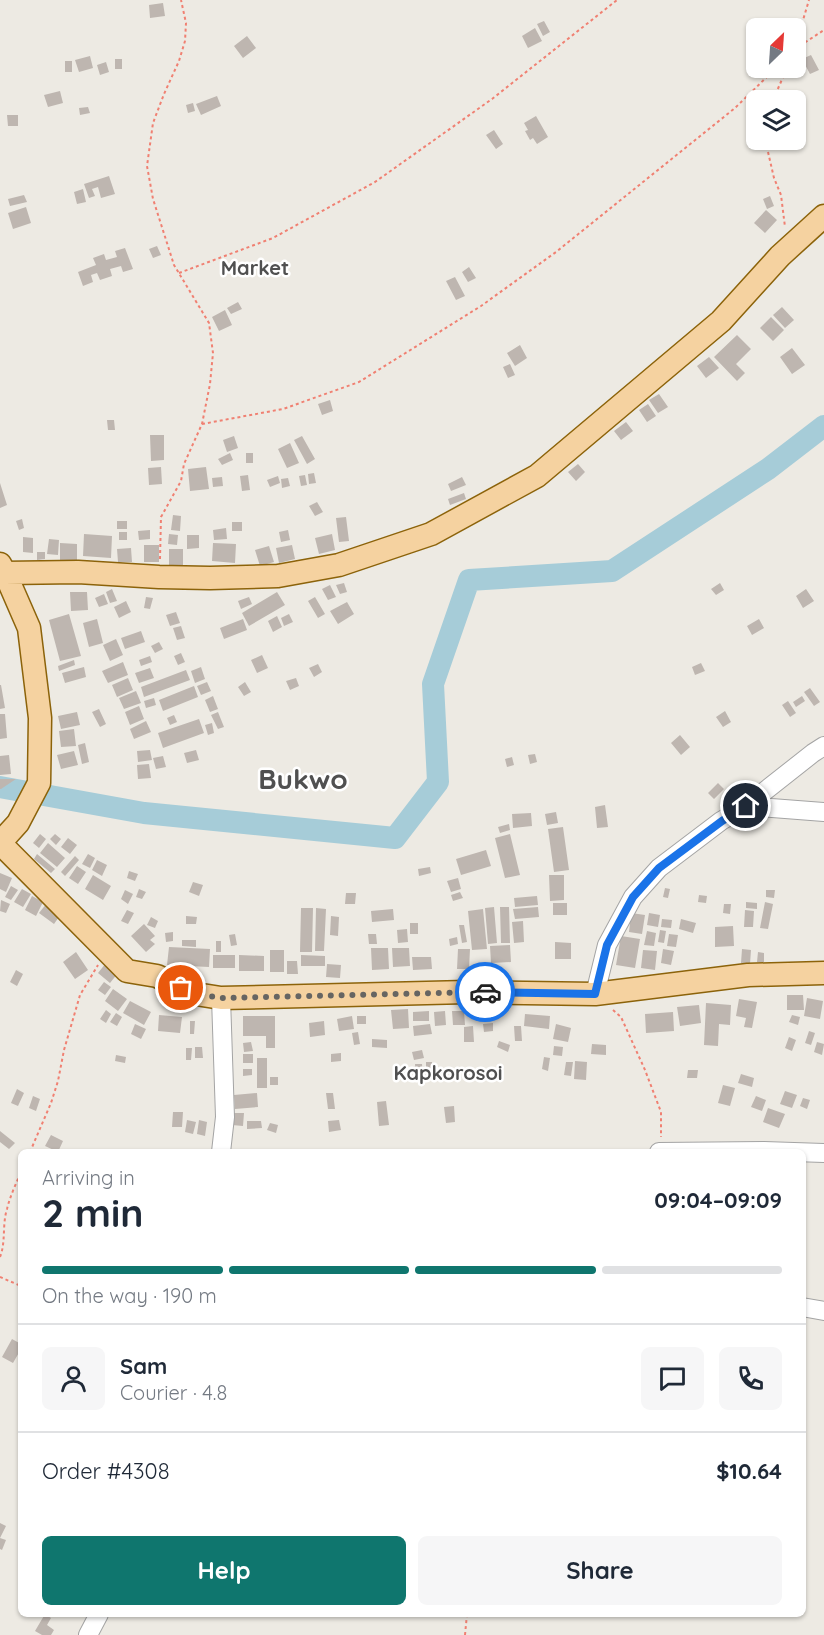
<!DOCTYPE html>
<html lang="en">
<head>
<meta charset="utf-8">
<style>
	body { margin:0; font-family:Quicksand,sans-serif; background:#f6f6f7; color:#1f2937; height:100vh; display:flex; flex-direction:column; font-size:22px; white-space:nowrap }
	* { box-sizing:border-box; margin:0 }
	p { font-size:20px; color:#747a83 }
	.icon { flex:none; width:33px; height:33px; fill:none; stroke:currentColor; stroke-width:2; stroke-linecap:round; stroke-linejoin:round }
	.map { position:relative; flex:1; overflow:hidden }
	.sheet { position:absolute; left:18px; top:1149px; width:788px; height:468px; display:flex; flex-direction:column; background:#fff; border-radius:9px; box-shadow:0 2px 4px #0004 }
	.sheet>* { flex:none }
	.needle { width:39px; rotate:25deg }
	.buttons { position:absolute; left:746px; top:18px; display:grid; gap:12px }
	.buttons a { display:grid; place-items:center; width:60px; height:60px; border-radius:9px; background:#fff; box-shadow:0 2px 4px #0004; font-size:30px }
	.pin { position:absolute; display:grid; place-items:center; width:51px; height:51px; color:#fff; margin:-26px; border:3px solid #fff; border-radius:50%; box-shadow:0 2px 6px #0007 }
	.courier { position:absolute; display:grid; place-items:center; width:60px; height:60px; margin:-30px; border:4px solid #1a73e8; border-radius:50%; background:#fff; color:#222; box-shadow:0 2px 8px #0007 }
	.summary em { font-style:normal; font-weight:800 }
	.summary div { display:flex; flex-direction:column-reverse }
	.summary { display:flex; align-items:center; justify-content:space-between; height:102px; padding:0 24px }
	h1 { font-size:39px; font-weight:800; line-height:45px }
	.bar { display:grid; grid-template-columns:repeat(4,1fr); gap:9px 6px; align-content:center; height:72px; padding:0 24px }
	.bar i { height:8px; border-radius:4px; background:#e0e1e3 }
	.bar .current { background:#0f766e }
	.bar p { grid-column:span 4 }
	.line { display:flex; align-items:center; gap:15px; padding:0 24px; border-top:2px solid #e0e1e3 }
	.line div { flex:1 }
	.round { display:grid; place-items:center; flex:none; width:63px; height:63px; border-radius:9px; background:#f6f6f7 }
	.button { display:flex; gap:12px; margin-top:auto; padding:12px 24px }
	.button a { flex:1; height:69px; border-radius:9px; background:#0f766e; color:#fff; font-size:24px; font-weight:800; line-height:69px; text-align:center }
	.button a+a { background:#f6f6f7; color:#1f2937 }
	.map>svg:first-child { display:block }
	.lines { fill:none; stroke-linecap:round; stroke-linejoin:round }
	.river { stroke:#a6ccd8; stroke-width:22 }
	.building { fill:#beb6b0 }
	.minor-casing { stroke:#a4a4a4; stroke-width:20 }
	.major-casing { stroke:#8c630a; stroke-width:25 }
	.path { stroke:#f08072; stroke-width:2; stroke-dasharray:3 3; stroke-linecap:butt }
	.minor { stroke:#fff; stroke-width:18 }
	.major { stroke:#f5d2a0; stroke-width:22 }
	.done { stroke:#666562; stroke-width:6; stroke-dasharray:0 10.8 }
	.route { stroke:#1a73e8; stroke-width:8 }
	.labels { text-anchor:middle; stroke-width:5; stroke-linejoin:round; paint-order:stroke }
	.quarter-label { font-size:20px; font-weight:bold; fill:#505050; stroke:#fff }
	.town-label { font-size:28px; font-weight:bold; fill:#505050; stroke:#fff }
</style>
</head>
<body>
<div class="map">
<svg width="824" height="1635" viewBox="0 0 824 1635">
	<rect width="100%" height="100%" fill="#edeae3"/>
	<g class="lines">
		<!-- river -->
		<path class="river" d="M0,787L144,813L395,838L438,782L433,684L469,580L612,571L768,469L824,426"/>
	</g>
	<!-- building -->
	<path class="building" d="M163,3L165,16L150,18L149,5Z
		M544,21L550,32L543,36L537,24Z
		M535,28L542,41L528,48L522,36Z
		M247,36L256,48L243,58L234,46Z
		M811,55L819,70L810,74L802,59Z
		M90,56L93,68L79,72L75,60Z
		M115,59H122V69H115Z
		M65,61H72V72H65Z
		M106,62L109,72L100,75L97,65Z
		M60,91L63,103L48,107L44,95Z
		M794.5 100a5.5 5.5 0 1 1 11 0a5.5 5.5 0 1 1-11 0Z
		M217,96L221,106L201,115L196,104Z
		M193,103L195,111L188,113L186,105Z
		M88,107L90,113L80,115L79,108Z
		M7,115H18V126H8Z
		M536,116L548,137L537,144L533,138L530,140L525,131L528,130L524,123Z
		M494,130L503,144L496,149L486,135Z
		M109,176L115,194L101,198L98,187L92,189L95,196L89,198L84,184Z
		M83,189L86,202L77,204L74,192Z
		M24,195L27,202L10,206L8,199Z
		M770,196L774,206L767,209L763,199Z
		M26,207L31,223L13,229L8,213Z
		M766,210L777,220L765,233L754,223Z
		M157,246L161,255L153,258L149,249Z
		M125,248L133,269L123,272L121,266L110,269L112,276L100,280L97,273L91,275L93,282L83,286L78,272L96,265L93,258L104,254L106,260L117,257L115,251Z
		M469,267L476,278L468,282L462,272Z
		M455,277L465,296L456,300L446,281Z
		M238,302L242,309L231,314L227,308Z
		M782,307L794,320L785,328L773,315Z
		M225,310L232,325L219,331L212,317Z
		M771,317L784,330L773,341L760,328Z
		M737,335L751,349L736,364L745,373L737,381L714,357Z
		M520,345L527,358L515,366L507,353Z
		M792,348L805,365L792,374L780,357Z
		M709,357L719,368L706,378L697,366Z
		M510,364L515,375L508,378L503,367Z
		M659,394L668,407L658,413L649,400Z
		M330,400L333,411L322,415L318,404Z
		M648,404L656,416L647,422L639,410Z
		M107,420H114L115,430H108Z
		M626,422L633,431L621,440L614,431Z
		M150,435H164V460L151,461Z
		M234,436L238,448L227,452L223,440Z
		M302,436L315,459L307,464L294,440Z
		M290,443L299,463L287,468L278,449Z
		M230,453L233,460L222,465L218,459Z
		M246,453H253V463H246Z
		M578,464L585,472L576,481L568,472Z
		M161,467L162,484L149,485L148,468Z
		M206,467L209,489L190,491L188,469Z
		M314,473L316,483L309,484L308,474Z
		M248,475L250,490L242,491L240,476Z
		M305,475L307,485L301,486L299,476Z
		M278,476L280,483L270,487L267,480Z
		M222,477L223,486L213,487L212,478Z
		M462,477L466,485L451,491L448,484Z
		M288,478L290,486L282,488L281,479Z
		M0,483L7,505L0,508Z
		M464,493L466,499L450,505L448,499Z
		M317,502L323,512L315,516L309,506Z
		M173,515L181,516L180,531L171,530Z
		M346,517L349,541L339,542L336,518Z
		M22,519L24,528L19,530L16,521Z
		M117,521H127V529H117Z
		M232,522H242V531H232Z
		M226,528L227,539L214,540L213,530Z
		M150,530V539L139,540L138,531Z
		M288,530L290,540L281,542L279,532Z
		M119,532H127V540H119Z
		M84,534L112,536L111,558L83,556Z
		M169,534L178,535L177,545L168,544Z
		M332,534L335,550L319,554L315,538Z
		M187,535H199V548L187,549Z
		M23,537L33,538V553L23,552Z
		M49,539L59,540L58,555L47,554Z
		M60,543L77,544V560H60Z
		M213,543L236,544L235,563L212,561Z
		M144,545H159V562H144Z
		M292,545L295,559L279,563L276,548Z
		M269,546L274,562L260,566L255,550Z
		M131,548L132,562H118L117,549Z
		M169,549H183V569H169Z
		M37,552H45V559L37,560Z
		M344,583L347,592L340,594L336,585Z
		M720,583L724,590L716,595L711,589Z
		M330,585L336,597L328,600L322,589Z
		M112,589L117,601L110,603L106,592Z
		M806,589L814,601L803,608L796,596Z
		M70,592H87L88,610L71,611Z
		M277,592L285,605L249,626L242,613Z
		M104,594L108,604L99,607L95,598Z
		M146,597L153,598L150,609L144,608Z
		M249,597L252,604L241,609L238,601Z
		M315,597L325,614L318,618L308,601Z
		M126,601L131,612L119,618L114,607Z
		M347,602L354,614L338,624L330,611Z
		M176,612L180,623L170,626L166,615Z
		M69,614L81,656L60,661L49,620Z
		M289,614L293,622L284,626L281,618Z
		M277,616L282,627L273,632L268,621Z
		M97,619L103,643L89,647L83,623Z
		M243,619L247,630L224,639L220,628Z
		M759,619L764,628L752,635L747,626Z
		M181,626L185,638L177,640L173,628Z
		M141,631L145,642L125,649L121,638Z
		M116,639L123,655L110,661L103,645Z
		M159,642L163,649L155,653L151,646Z
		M181,653L185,662L178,665L174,656Z
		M262,655L268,668L257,673L251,660Z
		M150,656L152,662L141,666L139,660Z
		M74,660L75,665L59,671L58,666Z
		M123,662L128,675L108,683L102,671Z
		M701,663L705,671L695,675L692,667Z
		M318,664L322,672L314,677L309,668Z
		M84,667L86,677L65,683L62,673Z
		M201,667L205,679L195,683L191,671Z
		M150,668L154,678L139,683L135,673Z
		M186,670L190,680L144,697L141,687Z
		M128,678L133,690L117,697L112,685Z
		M296,678L299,686L290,690L286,681Z
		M207,682L211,691L201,695L197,686Z
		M245,682L251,692L244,696L238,687Z
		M0,685H1L5,708L0,709Z
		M194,686L198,697L163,711L159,700Z
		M810,688L820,702L814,706L804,692Z
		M136,691L141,703L124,709L119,698Z
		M213,696L218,709L210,712L205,700Z
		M802,696L805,701L796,707L793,702Z
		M154,698L156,705L146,708L144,701Z
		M788,701L796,713L790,717L782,705Z
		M139,706L144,719L130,725L125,712Z
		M99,709L106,724L100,727L92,712Z
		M725,711L731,722L723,727L716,717Z
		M77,712L80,725L61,729L58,716Z
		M218,712L224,727L218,729L211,715Z
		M0,714H5L7,738L0,739Z
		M174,715L177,722L170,725L167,718Z
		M199,719L204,733L163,748L158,733Z
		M146,721L151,732L134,739L130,729Z
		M212,723L214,733L208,735L205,725Z
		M74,729L76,746L61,747L59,731Z
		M680,735L690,747L681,755L671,743Z
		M85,743L89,762L82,764L78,745Z
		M150,750L152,760L138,762L137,751Z
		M196,750L199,760L187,763L184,753Z
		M74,751L78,765L61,769L57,755Z
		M535,754L537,762L530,764L528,755Z
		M9,755L11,774L0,775V756Z
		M163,756L166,767L156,769L153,758Z
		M512,757L514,765L507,767L505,759Z
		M149,764L151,778L138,779L137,765Z
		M0,779H16L1,789H0Z
		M718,783L724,789L714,799L708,793Z
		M605,805L608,827L597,828L595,807Z
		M556,812L558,823L547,825L545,814Z
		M531,813L532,826L513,828L512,814Z
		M509,824L510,830L500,833L498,827Z
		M563,827L569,870L554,872L548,829Z
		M40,834L46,839L39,848L33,843Z
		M55,834L61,839L56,845L50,839Z
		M510,834L520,875L505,878L495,838Z
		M68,838L77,845L70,854L61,847Z
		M48,843L65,858L57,867L40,853Z
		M486,850L491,866L461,875L456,859Z
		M37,854L55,869L51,873L34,859Z
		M88,854L95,858L90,868L82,864Z
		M75,856L79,860L65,876L61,872Z
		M97,860L107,865L102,876L92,870Z
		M77,866L86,872L78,884L69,878Z
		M430,867L431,873L419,876L418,869Z
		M129,871L138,874L135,881L127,878Z
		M0,873L12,878L6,892L0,889Z
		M93,875L111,886L103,900L85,889Z
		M549,875H564V900L550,901Z
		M458,878L461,889L451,892L447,881Z
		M193,882L203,885L199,896L189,892Z
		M11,886L18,890L11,900L5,897Z
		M665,888L670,889L668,898L663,897Z
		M22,889L31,894L23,907L14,902Z
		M139,889L146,892L142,899L136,897Z
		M125,890L133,894L128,904L121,899Z
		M766,890H775L774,898L766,897Z
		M460,892L463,898L453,901L451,895Z
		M346,893H356L355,904H345Z
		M699,895L707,896L706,903L698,902Z
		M32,896L43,902L36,916L25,910Z
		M537,896L538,905L515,907L514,898Z
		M1,900L10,904L6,913L0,911Z
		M746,902L757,903V909L746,908Z
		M765,902L773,904L768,929L760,928Z
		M47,903L61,914L54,924L39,913Z
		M553,903H567V915H553Z
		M724,904H731L730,914L723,913Z
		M494,907L497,943L488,944L485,908Z
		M500,907H509L510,943H501Z
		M538,907L539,917L515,919L513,909Z
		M301,908H313L312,952H300Z
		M316,908L326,909L324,951H315Z
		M393,909L394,920L372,922L371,911Z
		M483,909L487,949L472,950L468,911Z
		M127,910L134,913L128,924L121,921Z
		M745,910L754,911L753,927H744Z
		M631,913L645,915L642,934L629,932Z
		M649,913L660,915L658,927L647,925Z
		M186,916L197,917L196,924H186Z
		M331,916L339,917L338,936L330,935Z
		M151,917L158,921L155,928L147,925Z
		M662,919L672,920L671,928L661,927Z
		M681,919L696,923L693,933L679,929Z
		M523,921L524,942L514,943L512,922Z
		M410,923H418V934H410Z
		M144,924L155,936L150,940L155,944L146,952L131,936Z
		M459,925H464L467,942L462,943Z
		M733,926L734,946L715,947V927Z
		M407,929L408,942L398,943L397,930Z
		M660,930L666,931L664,943L658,942Z
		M647,931L656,933L654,946L644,945Z
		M173,932V941L166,942L165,933Z
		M235,934L237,945L231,946L229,935Z
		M368,934H376L377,944H369Z
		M669,934L678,935L676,947L667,946Z
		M621,936L640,939L635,968L616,965Z
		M457,937L458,944L450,946L449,939Z
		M182,940H196V947L182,946Z
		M216,941H221V952H216Z
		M555,942L571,943V959H555Z
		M510,945L511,962L491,963L490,946Z
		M169,947L210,949L209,967L167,965Z
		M371,948H388L389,969L372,970Z
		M392,948H409L410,966L393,967Z
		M458,949H470L469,969H457Z
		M663,949L674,951L671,965L661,963Z
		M742,949L751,950L750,964L741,963Z
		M270,950H284V972H270Z
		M643,950L657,951L655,970L641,968Z
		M76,952L88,970L75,979L63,962Z
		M758,952L764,953V962H757Z
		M213,955H235V968H213Z
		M239,955L264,956V971H239Z
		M301,955L325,956V966H301Z
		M412,957H431L432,969L413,970Z
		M287,961H297L298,974H287Z
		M106,963L118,973L110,983L98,973Z
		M327,964L341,965L340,978L326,977Z
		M16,970L23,974L17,986L10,982Z
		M104,982L111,987L105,995L98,990Z
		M113,989L127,999L118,1011L105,1001Z
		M787,995H803L804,1010H787Z
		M176,996L186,1002L182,1009L172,1002Z
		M807,998L823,1001L820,1019L804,1016Z
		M739,999L757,1002L752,1028L744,1027L746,1018L736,1016Z
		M130,1001L151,1012L144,1025L123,1013Z
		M706,1003L731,1005L730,1025L719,1024L718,1046L704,1045Z
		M699,1005L701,1023L680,1026L677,1007Z
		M408,1009L409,1028L393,1029L391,1010Z
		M106,1010L111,1014L106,1023L100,1019Z
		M429,1011V1021H413V1012Z
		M445,1011L446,1025L435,1026L434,1012Z
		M452,1011H464L465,1025H453Z
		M488,1012L489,1020L476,1021L475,1013Z
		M673,1012L674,1031L646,1033L645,1014Z
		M116,1013L122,1017L117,1026L110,1022Z
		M525,1014L550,1016L549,1029L524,1026Z
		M159,1015L182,1017L180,1033L158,1031Z
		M792,1015L800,1017L798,1025L789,1022Z
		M243,1016H275V1048H266V1036H243Z
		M352,1016L354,1029L339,1031L337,1019Z
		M357,1016H366V1024H357Z
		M190,1021H195L194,1034H190Z
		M324,1021L325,1035L310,1037L309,1023Z
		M493,1023V1031L484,1032L483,1024Z
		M135,1024L146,1029L141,1039L131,1034Z
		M430,1024L432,1034L414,1036L413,1026Z
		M556,1024L571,1028L568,1042L553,1039Z
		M473,1026L474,1042H464V1027Z
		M514,1026H521L522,1041H515Z
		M809,1031L815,1033L811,1045L805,1043Z
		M358,1032L360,1044L354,1045L352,1033Z
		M789,1037L796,1040L792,1051L785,1048Z
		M372,1039L387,1040V1048L372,1047Z
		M499,1041L510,1045L508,1052L497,1047Z
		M251,1042L253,1051L244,1052L243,1043Z
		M817,1042L824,1044L822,1055L814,1052Z
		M592,1044L606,1045V1055L591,1054Z
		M554,1046L563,1047L562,1056L553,1055Z
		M195,1047H202L203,1058H195Z
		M186,1048H192L191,1060H186Z
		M422,1050L424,1058L414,1060L412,1052Z
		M341,1053V1061L331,1062V1054Z
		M243,1054H253V1063H243Z
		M116,1055L126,1057L125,1063L115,1061Z
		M544,1057L550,1058L548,1071L542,1069Z
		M257,1058H267V1088H257Z
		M575,1061L587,1062L586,1080L574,1079Z
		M426,1062H432L433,1080H426Z
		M566,1062H573L571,1076L564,1075Z
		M415,1064H422L423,1080L416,1081Z
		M243,1069H252V1075L243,1076Z
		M438,1070H445L444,1079L437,1078Z
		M688,1070H698L697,1078H687Z
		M741,1074L754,1078L752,1087L738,1083Z
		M270,1077H278V1085H270Z
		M723,1085L735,1088L730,1106L718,1103Z
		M17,1089L24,1093L18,1106L11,1103Z
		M785,1091L797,1095L792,1108L780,1104Z
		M257,1093L258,1107L235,1109L234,1095Z
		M326,1093H333L335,1109H328Z
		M33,1096L40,1099L36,1111L29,1108Z
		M756,1096L766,1100L762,1111L751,1107Z
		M803,1098L810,1100L807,1109L800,1106Z
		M386,1101L389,1125L379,1126L377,1102Z
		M454,1106L455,1122L446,1123L444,1107Z
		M768,1108L785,1114L779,1128L763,1122Z
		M173,1112H183L182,1127H172Z
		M233,1113H244L243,1126L232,1125Z
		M187,1120L196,1122L193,1134L185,1132Z
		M199,1120L207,1122L205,1136L197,1134Z
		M339,1120L341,1130L329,1132L328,1121Z
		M247,1121H261L262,1128L247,1129Z
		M270,1123L278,1125L276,1133L267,1130Z
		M0,1131L15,1143L9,1149L0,1142Z
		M51,1135L63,1141L58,1152L45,1146Z
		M12,1339L21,1344V1349L13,1363L2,1357Z
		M0,1523L6,1526L0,1538L6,1540L2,1550L0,1549Z
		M45,1614L51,1618L47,1625L54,1630L51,1635H42L35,1631Z"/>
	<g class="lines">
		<!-- minor casing -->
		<g class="minor-casing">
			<path id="minor" d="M746,806L824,812
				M595,994L607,945L633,897L659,868L721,821L746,806L813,753L824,746
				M221,998L225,1117L221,1152
				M659,1152L764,1151L824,1153
				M802,1307L824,1311
				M88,1635L99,1614"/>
		</g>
		<!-- major casing -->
		<g class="major-casing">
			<path id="major" d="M0,564L5,573L29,628L40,718L39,783L18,823L0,843L127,971L157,976L181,988L202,995L221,998L467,992L595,994L748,975L824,973
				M5,573L78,572L159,577L210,578L278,576L339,565L431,534L537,476L721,321L780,256L824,216"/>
		</g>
		<!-- path -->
		<path class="path" d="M795,47L809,0
			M795,49L824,30
			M773,100L787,68
			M768,140V152L774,178L781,195L785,227
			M179,273L273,238L375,182L492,99L617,0
			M202,424L283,409L359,382L481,306L556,252L735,108L776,68
			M160,559L161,517L181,481L184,464L202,424L210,384L213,353L209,323L174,265L153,199L147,166L153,123L164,94L179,61L185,41L186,23L181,0
			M613,1010L621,1017L645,1070L661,1112V1137
			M30,1152L51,1103L58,1081L64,1050L80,995L98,965
			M0,1257C6,1242 2,1225 7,1209C10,1196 16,1184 21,1172
			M0,1277L21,1286
			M465,1635L467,1614"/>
		<!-- minor -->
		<use href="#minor" class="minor"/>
		<!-- major -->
		<use href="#major" class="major"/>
	</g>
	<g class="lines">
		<!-- done -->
		<path class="done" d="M181,988L202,995L221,998L485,992"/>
		<!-- route -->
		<path class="route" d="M485,992L595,994L607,945L633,897L659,868L722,821L746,806"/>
	</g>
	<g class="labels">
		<!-- quarter labels -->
		<g class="quarter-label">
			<text x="255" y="275">Market</text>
			<text x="448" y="1080">Kapkorosoi</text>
		</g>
		<!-- town labels -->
		<g class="town-label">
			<text x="303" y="789">Bukwo</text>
		</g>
	</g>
</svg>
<div class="buttons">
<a><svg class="needle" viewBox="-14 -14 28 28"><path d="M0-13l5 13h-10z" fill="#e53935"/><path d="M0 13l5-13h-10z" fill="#747a83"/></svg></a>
<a><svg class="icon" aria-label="layers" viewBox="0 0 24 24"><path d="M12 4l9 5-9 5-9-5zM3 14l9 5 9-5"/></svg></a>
</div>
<div class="pin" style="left:181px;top:988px;background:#ea580c"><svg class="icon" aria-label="bag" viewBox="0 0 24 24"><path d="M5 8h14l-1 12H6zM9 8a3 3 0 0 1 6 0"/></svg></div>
<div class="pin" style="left:746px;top:806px;background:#1f2937"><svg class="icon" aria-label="home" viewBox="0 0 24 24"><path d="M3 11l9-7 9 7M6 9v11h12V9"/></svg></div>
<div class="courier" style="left:485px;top:992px"><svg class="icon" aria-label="car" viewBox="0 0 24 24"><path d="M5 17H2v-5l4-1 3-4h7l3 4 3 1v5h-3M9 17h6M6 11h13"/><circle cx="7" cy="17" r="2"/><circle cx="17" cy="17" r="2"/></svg></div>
<section class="sheet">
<div class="summary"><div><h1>2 min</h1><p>Arriving in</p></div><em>09:04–09:09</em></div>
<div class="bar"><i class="current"></i><i class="current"></i><i class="current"></i><i></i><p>On the way · 190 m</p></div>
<div class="line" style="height:108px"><a class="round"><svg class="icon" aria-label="person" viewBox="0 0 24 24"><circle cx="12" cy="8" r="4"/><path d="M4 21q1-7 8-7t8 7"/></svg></a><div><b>Sam</b><p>Courier · 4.8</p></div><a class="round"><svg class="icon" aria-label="chat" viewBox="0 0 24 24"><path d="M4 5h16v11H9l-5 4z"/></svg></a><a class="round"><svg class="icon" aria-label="phone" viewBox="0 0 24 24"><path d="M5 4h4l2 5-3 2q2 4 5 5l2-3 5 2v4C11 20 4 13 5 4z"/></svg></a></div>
<div class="line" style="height:78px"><div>Order #4308</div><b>$10.64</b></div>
<div class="button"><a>Help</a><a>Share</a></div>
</section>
</div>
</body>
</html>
